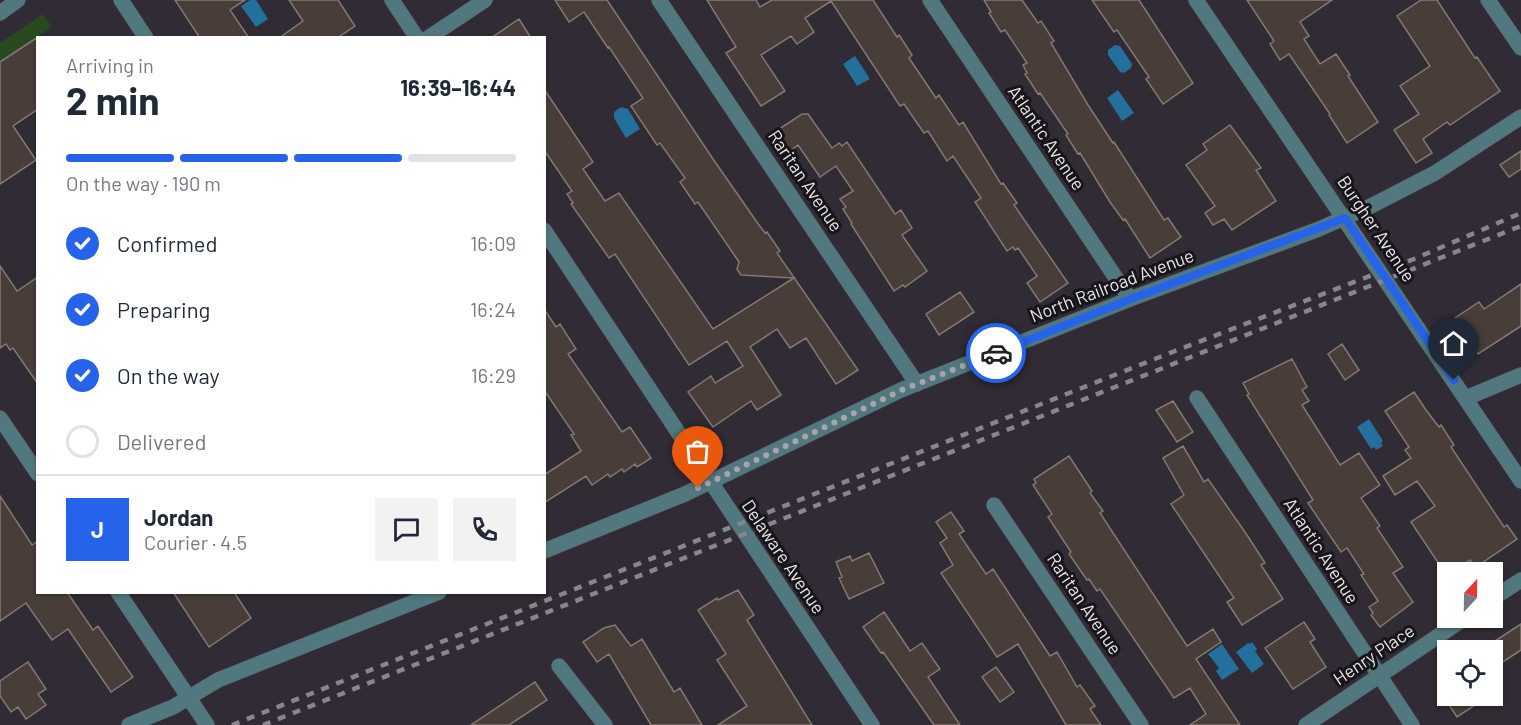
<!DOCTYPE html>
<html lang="en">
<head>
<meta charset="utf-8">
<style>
	body { margin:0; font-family:Barlow,sans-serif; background:#f2f2f3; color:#1f2937; height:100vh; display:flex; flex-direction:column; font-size:22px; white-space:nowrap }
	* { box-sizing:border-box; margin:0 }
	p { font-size:20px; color:#747a83 }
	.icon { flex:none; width:33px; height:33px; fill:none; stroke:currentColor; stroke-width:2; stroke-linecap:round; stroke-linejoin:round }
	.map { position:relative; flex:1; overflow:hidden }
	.drawer { position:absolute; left:36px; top:36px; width:510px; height:558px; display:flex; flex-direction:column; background:#fff; border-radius:0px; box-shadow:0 2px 4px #0004 }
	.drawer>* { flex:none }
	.needle { width:39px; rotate:22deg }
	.controls { position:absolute; left:1437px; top:562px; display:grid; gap:12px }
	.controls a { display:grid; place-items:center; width:66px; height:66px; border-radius:0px; background:#fff; box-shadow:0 2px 4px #0004; font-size:30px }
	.pin { position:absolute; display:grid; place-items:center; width:51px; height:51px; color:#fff; margin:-62px -26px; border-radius:50% 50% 50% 0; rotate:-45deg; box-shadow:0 0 6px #0007 }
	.pin .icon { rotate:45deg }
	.courier { position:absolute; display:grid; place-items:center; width:60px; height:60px; margin:-30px; border:4px solid #2563eb; border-radius:50%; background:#fff; color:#222; box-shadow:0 2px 8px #0007 }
	.headline em { font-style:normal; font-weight:700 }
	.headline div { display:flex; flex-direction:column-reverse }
	.headline { display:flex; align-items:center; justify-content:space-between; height:102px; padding:0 30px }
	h1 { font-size:39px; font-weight:700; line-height:45px }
	.bar { display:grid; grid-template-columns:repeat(4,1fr); gap:9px 6px; align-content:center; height:72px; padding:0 30px }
	.bar i { height:8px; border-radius:4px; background:#e0e1e3 }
	.bar .on { background:#2563eb }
	.bar p { grid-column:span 4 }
	.line { display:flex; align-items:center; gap:15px; padding:0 30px; border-top:2px solid #e0e1e3 }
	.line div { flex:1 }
	.round { display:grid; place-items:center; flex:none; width:63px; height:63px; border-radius:0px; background:#f2f2f3 }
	ol { padding:0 30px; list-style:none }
	li { display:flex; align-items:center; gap:18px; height:66px }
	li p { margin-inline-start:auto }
	li .icon { padding:6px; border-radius:50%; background:#2563eb; color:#fff; stroke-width:4 }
	li:last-child { color:#747a83 }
	li i { width:33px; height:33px; border:3px solid #e0e1e3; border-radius:50% }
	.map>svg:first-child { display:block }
	.green { fill:#274a1f }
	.water { fill:#22709b }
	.building { fill:#483d38; stroke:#857872; stroke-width:1.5 }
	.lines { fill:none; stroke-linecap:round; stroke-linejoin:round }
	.minor-casing { stroke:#4d4951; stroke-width:16 }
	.minor { stroke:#51787e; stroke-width:15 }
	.rail { stroke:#89858d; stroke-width:4.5; stroke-dasharray:8 8; stroke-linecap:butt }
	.done { stroke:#a8a4ab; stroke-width:6; stroke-dasharray:0 10.8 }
	.route { stroke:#2563eb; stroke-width:8 }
	.labels { text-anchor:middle; stroke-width:6; stroke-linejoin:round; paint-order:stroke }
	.street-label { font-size:18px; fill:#e8e5eb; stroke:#171519 }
</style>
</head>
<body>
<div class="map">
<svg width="1521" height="725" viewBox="0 0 1521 725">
	<rect width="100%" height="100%" fill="#302b34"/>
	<!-- green -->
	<path class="green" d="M43,14L52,27L3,60L0,76V43Z"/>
	<!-- water -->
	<path class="water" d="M250,0H256L268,19L256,27L241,6Z
		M1115,45L1120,46L1132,64L1131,68L1124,73L1120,72L1108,55V50Z
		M855,56L870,79L857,86L843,64Z
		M1118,90L1134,113L1122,121L1107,98Z
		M621,107L628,109L640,129L626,138L614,118V112Z
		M1369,419L1383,441L1381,443L1383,446L1376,450L1374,447L1371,449L1357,427Z
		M1252,642L1257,649L1255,651L1264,664L1252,673L1236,652L1248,643L1250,644Z
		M1222,644L1239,669L1222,680L1216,671L1219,668L1208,654Z"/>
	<!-- building -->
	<path class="building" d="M175,0H245L230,10L249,38H200Z
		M289,0H338L355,26L337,38H279L303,21Z
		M555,0H607L713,159L759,225L765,233L767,232L780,251L777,253L858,370L836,384L806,338L790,348L777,329L750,347L781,395L757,410L751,401L713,427L688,392L711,376L715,383L743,366L727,341L689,365L615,254L609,258L571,204L573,203L567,194L572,191L544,150V89L593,162L583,169L605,201L619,193L713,329L794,278L741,275L737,269L739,262L698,202L695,204L680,182L685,178L660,143L657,145L631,106L643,98L609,47L608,48L584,12L569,22Z
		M707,0H756L760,7L772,0H873L897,37L899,35L912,55L909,58L936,98L939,95L959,125L963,122L1001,184L1003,183L1017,203L1014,205L1068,283L1040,302L1027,283L1037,276L1018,248L1015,250L1013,247L1007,251L975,202L981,198L953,156L947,161L928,131L924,133L904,104L900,106L831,1L805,18L814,32L797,44L791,36L761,55L785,91L761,106L726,53L736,47Z
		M984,0H1022L1038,23L1041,21L1054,41L1051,43L1088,105L1113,143L1114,142L1164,220L1168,218L1181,237L1150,258L1125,219L1123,220L1110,202L1080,153L1078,154L1066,135L1068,134L1040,93L1038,94L1025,74L1027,73L1023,65L1027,63L1005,30L1001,32L989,13L991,12Z
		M1092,0H1139L1193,83L1163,104L1146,79L1149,77L1117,30L1114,32Z
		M1247,0H1332L1300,22L1309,36L1304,39L1320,64L1336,54L1350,75L1348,76L1378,122L1347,143L1329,115L1330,114L1289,54L1280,60L1270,44L1274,41Z
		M1421,0H1437L1475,58L1477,57L1500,91L1450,125L1447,122L1423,139L1432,153L1416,163L1394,130L1419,114L1400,86L1430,66L1397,16Z
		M519,19L531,38H491Z
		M38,37V109L13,126L36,160L0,184V62Z
		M802,114H808L832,148L839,143L842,146L847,142L895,214L901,210L912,228L902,235L927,271L905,287L903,285L894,291L851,224L852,223L843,209L846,207L840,199L853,191L836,166L820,177L798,145L790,151L776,131Z
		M1230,125L1261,168L1256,170L1276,201L1232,230L1224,219L1213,225L1205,213L1215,206L1186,165L1207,150L1203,144Z
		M1521,151V169L1509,177L1500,165Z
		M0,266L17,291L38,277V384L13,348L10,350L6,344L0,348Z
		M1521,284V326L1478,354L1455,318L1479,302L1484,309Z
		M960,292L974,312L939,335L926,314Z
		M544,309L556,327L560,324L576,349L568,354L622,432L630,427L651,458L637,467L635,464L624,472L622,469L610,477L608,474L592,485L586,476L544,503V475L581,451L571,435L574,434L544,390Z
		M1342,344L1359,370L1345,380L1328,354Z
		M1292,359L1307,387L1302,390L1309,401L1302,405L1340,465L1359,453L1380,485L1361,498L1380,526L1377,528L1403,567L1393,573L1413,602L1380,627L1371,615L1373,613L1369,607L1378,601L1361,575L1364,574L1347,548L1341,552L1308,503L1313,500L1247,395L1249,394L1243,383Z
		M1414,392L1426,410L1439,427L1441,425L1454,445L1451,447L1504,527L1507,525L1517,539L1476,567L1470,560L1451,573H1448L1447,576L1411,522L1435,506L1417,481L1395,495L1383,476L1411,458L1405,450L1409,447L1385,411Z
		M1173,401L1193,432L1177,442L1156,410Z
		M1183,446L1204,482L1208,479L1247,535L1265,563L1261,565L1283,599L1242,625L1227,602L1234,598L1171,504L1184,495L1163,458Z
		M1069,456L1092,491L1090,493L1103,511L1100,513L1187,646L1213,629L1221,642L1196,659L1240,725H1190L1206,714L1190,688L1174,698L1100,589L1097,591L1089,579L1087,580L1069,554L1071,552L1048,517L1052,514L1033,485L1036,483L1034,479Z
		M0,496L32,545L38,541V592H67L93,630L98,626L133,677L111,692L68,629L52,640L26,603L0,621Z
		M951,512L964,531L959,534L986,574L993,569L1050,656L1057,652L1077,687L1080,685L1095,706L1090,709L1101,725H1066L1018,644L997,657L941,573L953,565L940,543L947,538L936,522Z
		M869,553L884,583L849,599L839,578L842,577L836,562L850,556L852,561Z
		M738,590L754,615L747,620L812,725H718L747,706L717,660L726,654L698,610L717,598L718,600Z
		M173,592H234L251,618L209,647Z
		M884,612L910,651L922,643L940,669L928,677L960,725H934L883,652L881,653L863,627Z
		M1304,622L1315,639L1310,642L1326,667L1293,689L1265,648Z
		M1521,624V650L1492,669V643Z
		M615,625L631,646L642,639L674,692L680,688L702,725H651L609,654L597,662L583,642L604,628Z
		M28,662L46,689L38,694L46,705L26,719L18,707L11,712L0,696V681Z
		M996,667L1014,692L1000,702L982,677Z
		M535,682L547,700L509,725H471Z
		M1443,696H1489L1457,717Z"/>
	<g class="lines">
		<!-- minor casing -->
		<g class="minor-casing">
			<path id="minor" d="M121,0L146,38
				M392,0L417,38
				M659,0L917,384
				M930,0L1130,299
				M1196,0L1521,481
				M1488,0L1521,48
				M0,13L18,0
				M428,38L485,0
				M544,230L872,725
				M1197,398L1412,725
				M1466,398L1521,375
				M0,418L38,474
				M994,505L1141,725
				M544,551L685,494L901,390L1130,299L1319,229L1367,208L1435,173L1521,117
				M118,592L207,725
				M1492,599L1521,580
				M559,666L605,725
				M129,725L173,707L218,680L439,592
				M1306,725L1465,618"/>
		</g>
		<!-- minor -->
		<use href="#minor" class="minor"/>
		<!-- rail -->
		<path class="rail" d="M232,725L1175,351L1414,259L1521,213
			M263,725L1521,226"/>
	</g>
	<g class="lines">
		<!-- done -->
		<path class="done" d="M698,488L902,390L996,353"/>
		<!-- route -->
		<path class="route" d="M996,353L1131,299L1345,218L1454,380"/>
	</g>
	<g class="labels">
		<!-- street labels -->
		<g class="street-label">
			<text transform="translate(1046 138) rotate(56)" y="6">Atlantic Avenue</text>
			<text transform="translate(805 181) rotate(56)" y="6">Raritan Avenue</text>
			<text transform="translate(1376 229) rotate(56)" y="6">Burgher Avenue</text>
			<text transform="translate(1112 286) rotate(-21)" y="6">North Railroad Avenue</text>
			<text transform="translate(1321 551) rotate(57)" y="6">Atlantic Avenue</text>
			<text transform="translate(783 557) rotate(56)" y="6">Delaware Avenue</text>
			<text transform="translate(1084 604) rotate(56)" y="6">Raritan Avenue</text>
			<text transform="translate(1374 655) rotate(-34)" y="6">Henry Place</text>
		</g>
	</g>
</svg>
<div class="controls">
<a><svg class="needle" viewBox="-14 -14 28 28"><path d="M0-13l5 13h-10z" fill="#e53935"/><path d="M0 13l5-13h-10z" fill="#747a83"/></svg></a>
<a><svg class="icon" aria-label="locate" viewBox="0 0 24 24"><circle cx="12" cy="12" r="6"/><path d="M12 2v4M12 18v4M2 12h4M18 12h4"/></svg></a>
</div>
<div class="pin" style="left:698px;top:488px;background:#ea580c"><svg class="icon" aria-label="bag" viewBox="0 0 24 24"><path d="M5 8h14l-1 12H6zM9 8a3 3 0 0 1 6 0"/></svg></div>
<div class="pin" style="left:1454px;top:380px;background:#1f2937"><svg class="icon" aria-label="home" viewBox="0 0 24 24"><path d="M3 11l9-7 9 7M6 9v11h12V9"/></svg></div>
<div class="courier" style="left:996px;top:353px"><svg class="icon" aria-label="car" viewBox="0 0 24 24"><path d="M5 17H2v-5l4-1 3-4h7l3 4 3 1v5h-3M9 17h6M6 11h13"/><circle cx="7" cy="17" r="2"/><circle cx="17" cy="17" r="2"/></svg></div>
<section class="drawer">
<div class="headline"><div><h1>2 min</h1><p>Arriving in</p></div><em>16:39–16:44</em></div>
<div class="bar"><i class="on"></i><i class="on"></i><i class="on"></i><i></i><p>On the way · 190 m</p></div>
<ol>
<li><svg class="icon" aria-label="check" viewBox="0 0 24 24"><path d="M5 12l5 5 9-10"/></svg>Confirmed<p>16:09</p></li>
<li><svg class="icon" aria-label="check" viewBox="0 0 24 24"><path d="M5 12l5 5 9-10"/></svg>Preparing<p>16:24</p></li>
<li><svg class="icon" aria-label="check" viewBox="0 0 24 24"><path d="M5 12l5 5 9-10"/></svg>On the way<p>16:29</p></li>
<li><i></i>Delivered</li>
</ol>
<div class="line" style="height:108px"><b class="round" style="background:#2563eb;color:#fff">J</b><div><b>Jordan</b><p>Courier · 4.5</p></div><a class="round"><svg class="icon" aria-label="chat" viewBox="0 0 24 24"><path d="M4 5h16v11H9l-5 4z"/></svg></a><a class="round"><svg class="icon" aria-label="phone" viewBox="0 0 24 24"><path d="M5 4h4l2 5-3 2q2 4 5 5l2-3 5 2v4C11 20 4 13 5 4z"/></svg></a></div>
</section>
</div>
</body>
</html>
